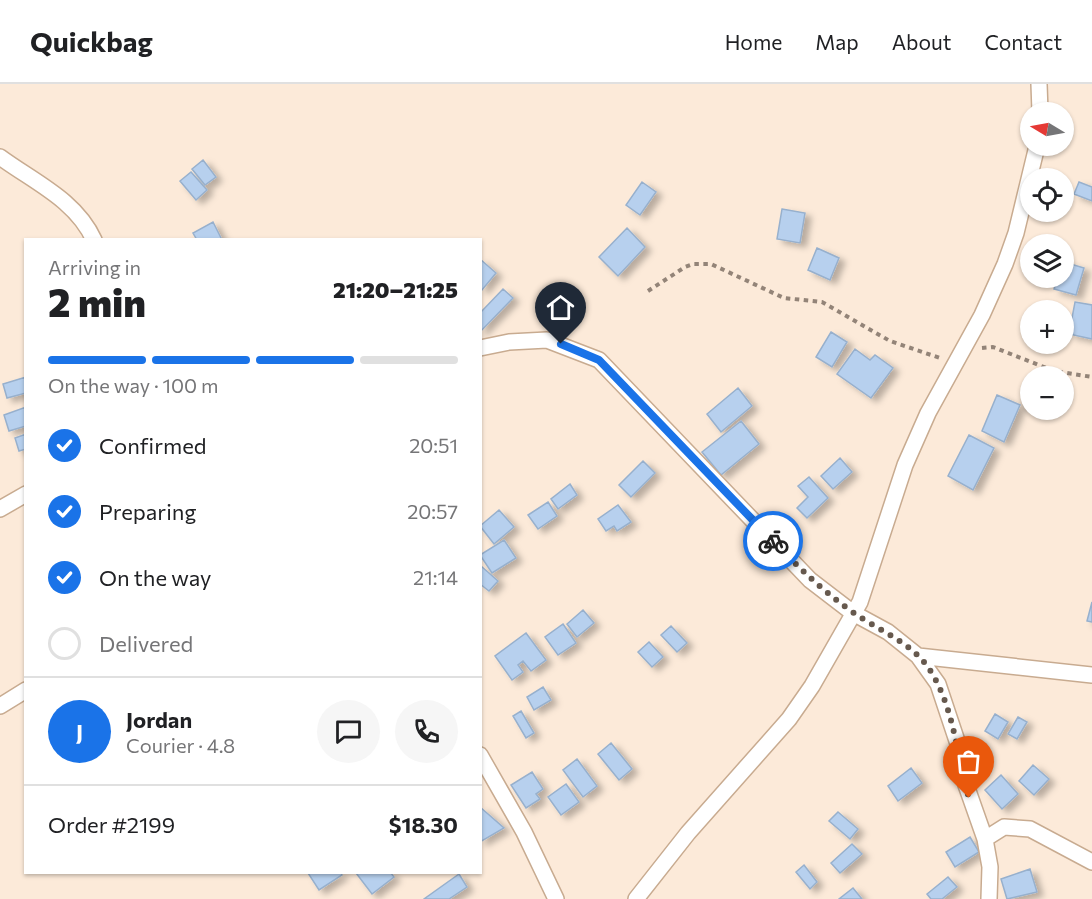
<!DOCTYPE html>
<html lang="en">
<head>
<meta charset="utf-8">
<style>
	body { margin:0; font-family:Commissioner,sans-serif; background:#f6f6f6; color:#202124; height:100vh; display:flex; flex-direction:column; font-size:22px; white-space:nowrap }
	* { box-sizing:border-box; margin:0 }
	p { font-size:20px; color:#757577 }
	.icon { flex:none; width:33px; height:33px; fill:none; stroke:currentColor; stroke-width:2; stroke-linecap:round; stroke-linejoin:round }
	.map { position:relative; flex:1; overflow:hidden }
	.side { position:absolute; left:24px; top:154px; width:458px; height:636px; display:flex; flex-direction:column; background:#fff; border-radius:0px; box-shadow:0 2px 4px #0004 }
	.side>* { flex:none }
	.needle { width:39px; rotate:280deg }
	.tools { position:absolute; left:1020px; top:18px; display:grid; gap:12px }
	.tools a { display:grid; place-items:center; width:54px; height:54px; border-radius:50%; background:#fff; box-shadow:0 2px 4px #0004; font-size:30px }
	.pin { position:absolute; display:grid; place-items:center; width:51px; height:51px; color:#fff; margin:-62px -26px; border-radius:50% 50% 50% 0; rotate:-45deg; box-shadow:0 0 6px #0007 }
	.pin .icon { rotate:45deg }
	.courier { position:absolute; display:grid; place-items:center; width:60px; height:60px; margin:-30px; border:4px solid #1a73e8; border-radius:50%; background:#fff; color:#222; box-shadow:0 2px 8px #0007 }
	.overview em { font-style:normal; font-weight:800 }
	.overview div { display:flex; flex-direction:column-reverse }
	.overview { display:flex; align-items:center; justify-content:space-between; height:102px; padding:0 24px }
	h1 { font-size:39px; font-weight:800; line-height:45px }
	.bar { display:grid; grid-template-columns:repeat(4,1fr); gap:9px 6px; align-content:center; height:72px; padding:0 24px }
	.bar i { height:8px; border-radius:4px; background:#e0e0e0 }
	.bar .active { background:#1a73e8 }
	.bar p { grid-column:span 4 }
	.line { display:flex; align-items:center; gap:15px; padding:0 24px; border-top:2px solid #e0e0e0 }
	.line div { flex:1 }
	.round { display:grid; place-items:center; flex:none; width:63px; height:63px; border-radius:32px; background:#f6f6f6 }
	ol { padding:0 24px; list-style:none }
	li { display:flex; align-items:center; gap:18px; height:66px }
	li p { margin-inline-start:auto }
	li .icon { padding:6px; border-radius:50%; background:#1a73e8; color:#fff; stroke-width:4 }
	li:last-child { color:#757577 }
	li i { width:33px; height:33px; border:3px solid #e0e0e0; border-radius:50% }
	header { display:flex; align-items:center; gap:36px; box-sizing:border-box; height:84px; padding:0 30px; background:#fff; border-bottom:2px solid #e0e0e0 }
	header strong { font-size:28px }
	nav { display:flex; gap:33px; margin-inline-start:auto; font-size:21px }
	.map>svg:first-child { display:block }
	.building { fill:#b7d0ee; stroke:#97b0cd; stroke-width:1.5; filter:url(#shadow) }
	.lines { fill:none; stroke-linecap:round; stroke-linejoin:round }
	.street-casing { stroke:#c8ab90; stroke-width:18 }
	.path { stroke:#938478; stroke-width:4; stroke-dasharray:4.5 4.5; stroke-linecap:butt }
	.street { stroke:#fff; stroke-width:15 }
	.done { stroke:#66594e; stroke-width:6; stroke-dasharray:0 10.8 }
	.route { stroke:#1a73e8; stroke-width:8 }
</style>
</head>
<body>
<header>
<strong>Quickbag</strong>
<nav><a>Home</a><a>Map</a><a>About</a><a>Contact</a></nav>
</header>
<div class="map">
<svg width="1092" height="815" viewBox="0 0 1092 815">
	<defs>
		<filter id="shadow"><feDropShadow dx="6" dy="4" stdDeviation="3" flood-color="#0004"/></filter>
	</defs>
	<rect width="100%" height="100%" fill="#fcead9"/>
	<!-- building -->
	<path class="building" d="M203,76L216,93L205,101L192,85Z
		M191,88L207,106L196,116L180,97Z
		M642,98L656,108L640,131L626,121Z
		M1079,98L1092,103V117L1074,110Z
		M782,125L805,129L800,159L777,155Z
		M213,138L222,156H197L193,149Z
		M627,144L645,163L618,192L599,173Z
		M817,164L839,174L830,196L808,186Z
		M480,175L496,189L482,206L480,204Z
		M1064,178L1084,184L1076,211L1054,205L1058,194H1064Z
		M503,205L513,214L480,248V229Z
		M1075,218L1092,221V255L1069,250Z
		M831,248L847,258L832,283L816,273Z
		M855,265L870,276L875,271L893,284L871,314L837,290Z
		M26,293V309L7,314L3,300Z
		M738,304L752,322L721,348L707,330Z
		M997,311L1020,321L1004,358L982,347Z
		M26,323V342L9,347L4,331Z
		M741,337L759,360L721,391L702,368Z
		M26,350V365L19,367L15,354Z
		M969,351L994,364L973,406L948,392Z
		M840,374L852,388L833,405L821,392Z
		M643,377L655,389L631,413L619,401Z
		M809,393L828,414L807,434L797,424L808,413L798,402Z
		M570,400L577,411L558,425L551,415Z
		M548,418L557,432L538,445L528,431Z
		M618,421L631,438L617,447L614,442L606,447L598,435Z
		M499,426L514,443L494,460L480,442Z
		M504,456L516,474L492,489L480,471Z
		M481,482L498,497L489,507L480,500Z
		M1092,518V538L1087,537Z
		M583,526L594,539L577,553L567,540Z
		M563,540L576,559L558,571L545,553Z
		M671,542L687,559L677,568L661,551Z
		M526,549L546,576L531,587L523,577L518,581L523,588L512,596L495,572Z
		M649,558L663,573L652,583L638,568Z
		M543,603L551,616L534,626L527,613Z
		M521,627L534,649L526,654L513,632Z
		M995,630L1008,638L998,655L985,647Z
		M1018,633L1027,638L1017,655L1008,650Z
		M611,659L632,685L619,696L598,670Z
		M577,675L597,702L583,713L563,686Z
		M1033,681L1049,695L1034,711L1019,697Z
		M911,684L922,699L898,717L888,702Z
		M532,688L543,705L536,710L540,715L526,724L511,701Z
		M1001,691L1018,710L1002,725L985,706Z
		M566,700L579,718L561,731L548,713Z
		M480,723L504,744L480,758Z
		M838,728L858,745L850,755L829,737Z
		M970,753L979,768L955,783L946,768Z
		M852,760L862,770L840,789L831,779Z
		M804,781L817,798L810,805L796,788Z
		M1030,785L1037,808L1007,815L1001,795Z
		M308,789H341L342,791L319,806Z
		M356,789H391L394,793L372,810Z
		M459,790L467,803L449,815H424Z
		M948,793L957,803L942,815H931L927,810Z
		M853,804L862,815H839Z"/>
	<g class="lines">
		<!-- street casing -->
		<g class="street-casing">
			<path id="street" d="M1039,0L1040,28
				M0,73C34,98 76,116 94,156
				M480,264L509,258L547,256L599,276L810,496L853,529L888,548L918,572L938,600L958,660L966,701L985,755L990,783L989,815
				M0,425L26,410
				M918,572L1092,591
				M0,622L26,606
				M480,671L524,748L556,815
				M985,755L1004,743L1030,745L1092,778
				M636,815L688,749L789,635L812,602L860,518L905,381L928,329L982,231L1005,180L1016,149L1037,62"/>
		</g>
		<!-- path -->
		<path class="path" d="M648,207L685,183L693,180H711L784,214L822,218L890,257L940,274
			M982,264L993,263L1054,287L1092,293"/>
		<!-- street -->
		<use href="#street" class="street"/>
	</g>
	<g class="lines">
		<!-- done -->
		<path class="done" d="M773,457C798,483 822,506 851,527C879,547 915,559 933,591C955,629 957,674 969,714"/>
		<!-- route -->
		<path class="route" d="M561,260L599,276L773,457"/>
	</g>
</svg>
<div class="tools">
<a><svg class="needle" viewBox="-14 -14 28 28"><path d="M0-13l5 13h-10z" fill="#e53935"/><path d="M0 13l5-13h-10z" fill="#757577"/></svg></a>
<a><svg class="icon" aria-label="locate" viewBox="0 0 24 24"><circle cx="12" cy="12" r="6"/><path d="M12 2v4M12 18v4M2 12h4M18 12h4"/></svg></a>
<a><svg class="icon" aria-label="layers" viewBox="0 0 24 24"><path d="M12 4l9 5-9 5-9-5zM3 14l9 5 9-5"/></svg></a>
<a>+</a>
<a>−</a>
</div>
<div class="pin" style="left:969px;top:714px;background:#ea580c"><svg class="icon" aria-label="bag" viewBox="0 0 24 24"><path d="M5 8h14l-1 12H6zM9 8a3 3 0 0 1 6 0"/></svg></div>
<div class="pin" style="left:561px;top:260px;background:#1f2937"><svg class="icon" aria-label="home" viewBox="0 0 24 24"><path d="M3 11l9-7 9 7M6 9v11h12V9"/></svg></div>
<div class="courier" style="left:773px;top:457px"><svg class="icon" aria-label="bike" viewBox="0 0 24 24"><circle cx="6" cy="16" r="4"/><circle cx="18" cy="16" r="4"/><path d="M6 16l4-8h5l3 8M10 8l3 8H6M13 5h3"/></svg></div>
<section class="side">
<div class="overview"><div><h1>2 min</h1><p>Arriving in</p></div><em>21:20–21:25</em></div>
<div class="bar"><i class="active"></i><i class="active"></i><i class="active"></i><i></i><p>On the way · 100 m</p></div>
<ol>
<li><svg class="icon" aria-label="check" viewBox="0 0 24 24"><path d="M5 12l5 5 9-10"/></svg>Confirmed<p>20:51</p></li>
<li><svg class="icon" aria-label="check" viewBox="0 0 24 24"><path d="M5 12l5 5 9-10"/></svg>Preparing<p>20:57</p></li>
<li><svg class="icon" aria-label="check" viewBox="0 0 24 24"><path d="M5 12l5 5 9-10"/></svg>On the way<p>21:14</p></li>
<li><i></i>Delivered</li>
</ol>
<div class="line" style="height:108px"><b class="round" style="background:#1a73e8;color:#fff">J</b><div><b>Jordan</b><p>Courier · 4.8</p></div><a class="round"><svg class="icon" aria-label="chat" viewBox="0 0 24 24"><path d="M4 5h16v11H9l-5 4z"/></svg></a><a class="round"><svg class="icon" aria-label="phone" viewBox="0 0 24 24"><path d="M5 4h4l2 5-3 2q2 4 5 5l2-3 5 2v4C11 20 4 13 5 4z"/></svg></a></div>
<div class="line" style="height:78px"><div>Order #2199</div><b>$18.30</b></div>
</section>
</div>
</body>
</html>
